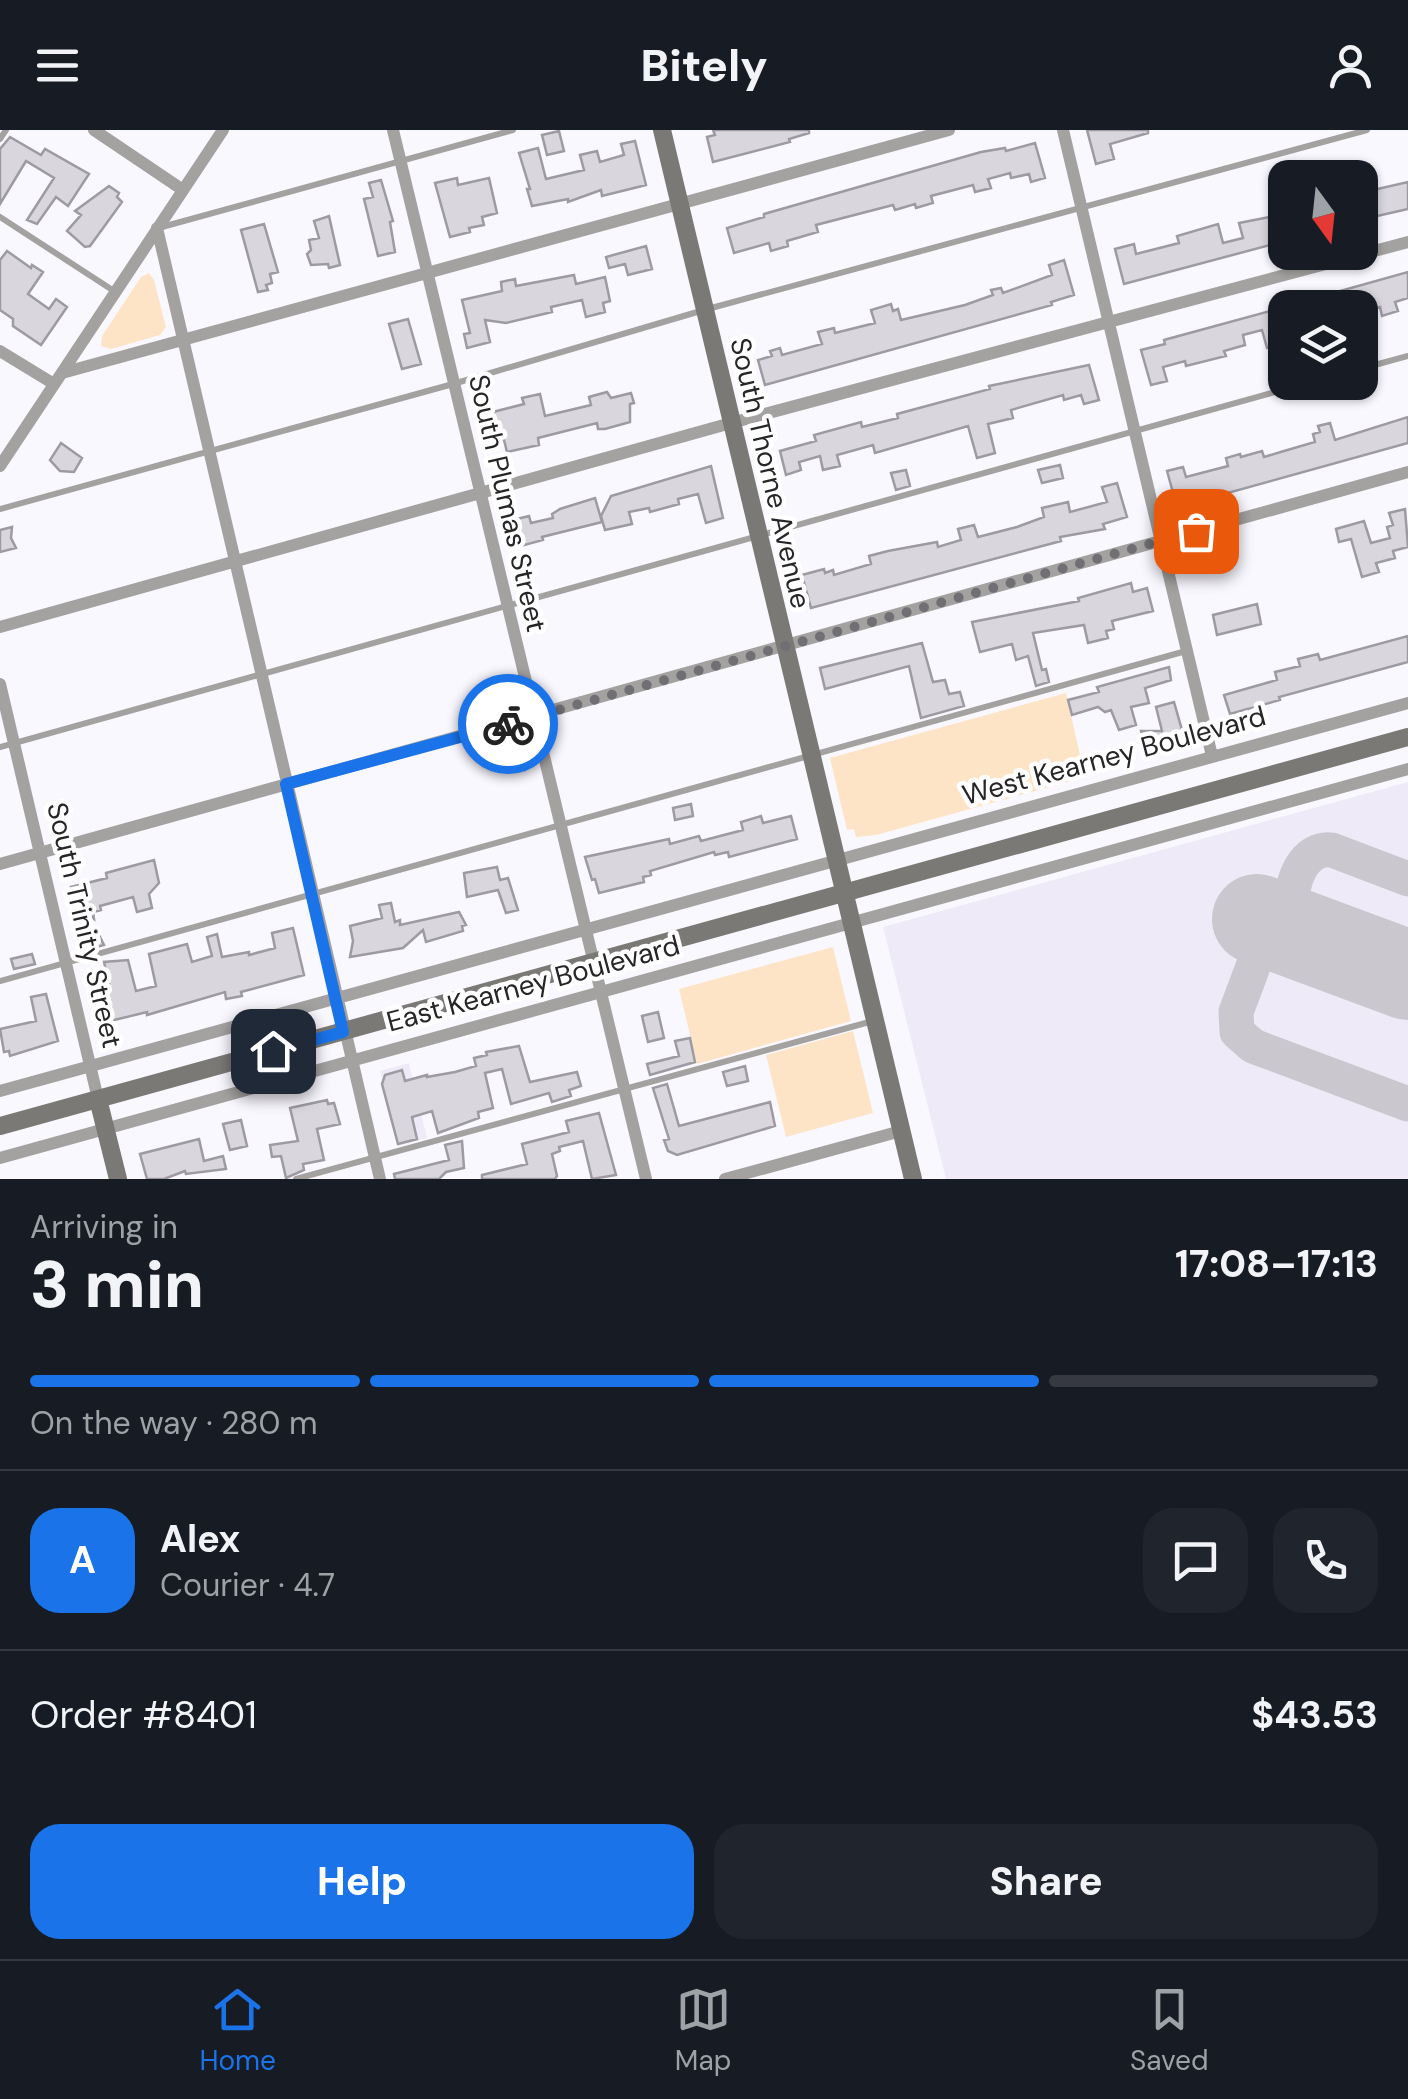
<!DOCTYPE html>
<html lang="en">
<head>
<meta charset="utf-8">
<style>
	body { margin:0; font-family:"DM Sans",sans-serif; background:#20242c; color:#f1f3f6; height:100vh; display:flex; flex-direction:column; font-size:38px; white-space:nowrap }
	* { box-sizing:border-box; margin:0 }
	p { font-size:32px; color:#9ea1a6 }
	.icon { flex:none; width:55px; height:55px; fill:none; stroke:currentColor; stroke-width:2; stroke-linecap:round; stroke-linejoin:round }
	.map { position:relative; height:1049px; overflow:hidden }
	.details { display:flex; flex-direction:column; background:#171b24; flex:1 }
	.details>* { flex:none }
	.needle { width:65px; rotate:165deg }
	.buttons { position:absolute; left:1268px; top:30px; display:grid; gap:20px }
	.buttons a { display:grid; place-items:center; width:110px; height:110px; border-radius:20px; background:#171b24; box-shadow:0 2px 8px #0004; font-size:50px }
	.pin { position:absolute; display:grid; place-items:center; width:85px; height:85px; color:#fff; margin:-42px; border-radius:20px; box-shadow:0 5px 15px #0006 }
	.courier { position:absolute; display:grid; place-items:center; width:100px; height:100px; margin:-50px; border:8px solid #1a73e8; border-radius:50%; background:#fff; color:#222; box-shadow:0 2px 12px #0007 }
	.headline em { font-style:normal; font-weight:800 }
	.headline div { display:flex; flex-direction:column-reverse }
	.headline { display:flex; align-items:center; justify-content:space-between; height:170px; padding:0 30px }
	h1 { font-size:65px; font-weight:800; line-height:75px }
	.bar { display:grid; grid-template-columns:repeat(4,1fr); gap:15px 10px; align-content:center; height:120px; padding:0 30px }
	.bar i { height:12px; border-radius:8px; background:#363941 }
	.bar .on { background:#1a73e8 }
	.bar p { grid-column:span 4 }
	.line { display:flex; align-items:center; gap:25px; padding:0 30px; border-top:2px solid #363941 }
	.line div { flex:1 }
	.round { display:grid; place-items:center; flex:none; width:105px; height:105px; border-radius:30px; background:#20242c }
	.primary-button { display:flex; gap:20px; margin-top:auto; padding:20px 30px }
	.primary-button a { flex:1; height:115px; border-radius:30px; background:#1a73e8; color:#fff; font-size:40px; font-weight:800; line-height:115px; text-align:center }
	.primary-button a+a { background:#20242c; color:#f1f3f6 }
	header { display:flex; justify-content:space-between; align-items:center; height:130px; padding:0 30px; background:#171b24; font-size:45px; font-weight:800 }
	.tab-bar { display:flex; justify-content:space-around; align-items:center; height:140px; border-top:2px solid #363941; background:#171b24; font-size:28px; color:#9ea1a6 }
	.tab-bar a { display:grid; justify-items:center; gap:5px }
	.tab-bar .on { color:#1a73e8 }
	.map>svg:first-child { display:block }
	.built { fill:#eeeaf7 }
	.green { fill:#fee4c6 }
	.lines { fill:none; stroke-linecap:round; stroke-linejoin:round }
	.taxiway { stroke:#cac8ce; stroke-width:35 }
	.runway { stroke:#cac8ce; stroke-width:90 }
	.building { fill:#d9d7dd; stroke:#9d9ba1; stroke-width:2.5 }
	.lane { stroke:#a4a2a0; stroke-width:6 }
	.street { stroke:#a4a2a0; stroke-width:12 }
	.secondary { stroke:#7b7975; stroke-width:18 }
	.done { stroke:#706f73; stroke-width:10; stroke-dasharray:0 18 }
	.route { stroke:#1a73e8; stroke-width:12 }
	.labels { text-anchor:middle; stroke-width:9; stroke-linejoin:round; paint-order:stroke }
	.street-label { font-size:28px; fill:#262527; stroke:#fff }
</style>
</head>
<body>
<header><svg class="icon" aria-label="menu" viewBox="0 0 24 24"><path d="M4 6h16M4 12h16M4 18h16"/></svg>Bitely<svg class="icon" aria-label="person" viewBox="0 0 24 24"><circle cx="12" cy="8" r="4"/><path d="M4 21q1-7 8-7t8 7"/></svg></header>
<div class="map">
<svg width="1408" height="1049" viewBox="0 0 1408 1049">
	<rect width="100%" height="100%" fill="#faf8ff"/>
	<!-- built -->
	<path class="built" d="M1408,652V1049H946L883,797Z
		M409,933L427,1008L398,1016L380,941Z"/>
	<!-- green -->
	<path class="green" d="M149,143L154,150L166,197L160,205L111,219L101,216L102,206L141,147Z
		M1066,563L1084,643L1078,649L876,705L856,707L854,699L847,700L830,628Z
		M833,817L851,891L697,934L679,859Z
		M853,901L873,983L786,1007L766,925Z"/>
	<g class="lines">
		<!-- taxiway -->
		<path class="taxiway" d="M1316,811L1281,803L1269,808L1260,818L1236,882L1237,902L1253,916L1408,974
			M1316,811C1306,801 1296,792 1293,778C1289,753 1304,716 1332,720L1408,749"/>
		<!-- runway -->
		<path class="runway" d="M1257,789L1408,845"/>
	</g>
	<!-- building -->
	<path class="building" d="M713,0H809V3L789,9L790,12L713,32L707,7L715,5Z
		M1087,0H1148V3L1110,14L1114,29L1096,34Z
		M559,1L564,21L547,25L542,5Z
		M10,7L41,25L45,19L89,44L68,76L56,67L37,94L27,90L54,48L26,31L0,74V19Z
		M635,11L646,55L602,66L601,60L568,72V69L532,76L527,59H530L519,23L538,18L546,49L584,40L580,25L597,21L600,32L624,25L621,14Z
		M1035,13L1045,48L1031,52L1029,44L1011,48L1010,43L988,49L991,58L975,62L973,55L931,66L933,73L916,78L915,74L895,80L893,75L816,95L818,102L787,111L788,116L771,121L769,113L734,123L727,98L764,87V84L981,22L1005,18L1006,21Z
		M457,48L458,55L489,48L497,83L482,87L484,95L469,98L470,102L450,107L435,53Z
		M381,50L393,91L390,92L395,122L378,126L364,69L373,67L369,53Z
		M1408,52V79L1360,90V63Z
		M109,56L119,63L117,67L122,72L90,116L85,117L67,101L81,85L75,81Z
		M1285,84V111L1124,154L1115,119L1134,114L1136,124L1179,113L1177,106L1218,94L1223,113L1243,108L1239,93Z
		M329,86L340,135L329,138L328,134L311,135L307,124L311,120L309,110L319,108L314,91Z
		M264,94L278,142L270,144L272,153L266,155L268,160L258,162L241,100Z
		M646,116L652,139L628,145L625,134L609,138L606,127Z
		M7,121L31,138L32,135L43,142L28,164L49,179L56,169L67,177L41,215L13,196V189L0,180V130Z
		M1064,130L1074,165L1051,172L1052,175L765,255L758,230L772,226L770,221L780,218L782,225L822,214L818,202L834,198L835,203L875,193L871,180L891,174L893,181L898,179L901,190L965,175L993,165L991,160L1001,158L1003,163L1052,145L1049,135Z
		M1408,142V168L1395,172L1398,181L1382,186L1380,177L1360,183V178H1295L1294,174Z
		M574,145L576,154L605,147L610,171L603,173L605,182L586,187L582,170L551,177L552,182L506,193L485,190L490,212L467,218L464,204L470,203L462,170L502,161L501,152L515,149L516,156Z
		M1285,177V212L1267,218L1262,200L1243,205L1245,215L1224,221L1226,226L1186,236L1185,231L1163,237L1167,251L1151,255L1141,220L1165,214L1164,210Z
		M408,189L421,234L402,239L389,194Z
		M1089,235L1099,270L1084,274L1081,265L1064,270L1063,265L1011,280L1013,288L988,294L995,323L977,328L968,296L875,323L873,315L837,325L840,336L823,340L820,326L799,332L801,340L786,345L780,321L816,311L814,305L861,292L862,297L898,288L897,284L990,259L989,256Z
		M607,262L611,268L631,263L634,273L630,274V292L605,299H598L597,293L538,308L539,315L507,322L504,310L492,313L485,284L524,274L522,268L540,264L545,286L591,275L589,267Z
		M1408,287V313L1177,377L1167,341L1183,337L1186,347L1228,336L1226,328L1240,324L1241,327L1262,321L1264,327L1284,321L1315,312L1313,304L1320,302L1318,296L1330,293L1335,310Z
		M61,313L82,328L74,342L60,341L50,330Z
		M1060,335L1063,348L1042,353L1038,340Z
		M711,336L723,388L706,393L698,364L678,369L679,374L650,382L649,378L629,382L632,394L605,400L601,386L611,366Z
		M906,340L910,356L896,360L891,343Z
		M1117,353L1127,387L1103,394L1105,399L1060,407L1061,411L811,478L802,445L824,439L825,443L833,440L834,445L871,434L869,426L888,421L937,412L938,417L961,410L958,399L974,395L978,407L1017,397L1044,387L1042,378L1068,372L1070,382L1107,372L1102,357Z
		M595,368L602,392L542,407L543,410L517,417L512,398L519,396L517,389L529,386L531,393L553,388L552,384L560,379Z
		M1405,379L1408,417L1393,421L1395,428L1376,433L1379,442L1362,447L1351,409L1339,412L1336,399L1364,391L1371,413L1390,408L1387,397L1393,395L1389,383Z
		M12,397L11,408L16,418L0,422V400Z
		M1131,453L1133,462L1147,458L1153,481L1112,491L1114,499L1106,501L1108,508L1088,513L1084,495L1033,503L1042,540L1046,539L1049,552L1036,556L1028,526L1016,530L1012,514L980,522L972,492L1079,471L1078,468Z
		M1257,474L1261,494L1217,505L1213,485Z
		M1408,506V532L1279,567L1280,570L1230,584L1224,565L1277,550L1275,542L1300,536L1298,529L1318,524L1320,530Z
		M922,513L933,552L945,550L949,564L960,562L964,576L921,588L909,536L825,559L820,538Z
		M1169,537L1171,550L1145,558L1149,573L1131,577L1136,595L1119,600L1111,580L1105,582L1098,577L1072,585L1068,570L1099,562L1097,557Z
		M1174,572L1184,607L1146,620L1141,601H1162L1156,577Z
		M691,674L693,686L675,690L673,678Z
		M761,686L763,693L791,686L797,709L729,727L728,722L715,725L714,722L650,741L651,745L643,747L644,752L599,763L595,749L592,750L585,727L669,709L670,714L699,706L701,711L743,700L741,692Z
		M154,730L159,753L149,764L152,778L137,782L133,767L100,776L101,780L93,782L94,789L76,776L71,757L107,748L106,743Z
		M497,737L500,750L508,748L518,780L506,783L498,760L467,767L464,743Z
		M391,773L395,792L400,790V795L459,782L466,795L462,796L463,801L426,812L423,800L403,818L350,827L353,811L350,796L382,788L379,775Z
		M293,798L304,845L241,862L242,866L226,869L225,862L147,885V882L102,893L94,862L110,858L104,832L128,830L136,861L156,856L149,824L187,814L192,832L212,826L207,807L217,804L222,827L249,822V825L275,818L272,803Z
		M96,799L104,815L86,820L82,802Z
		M32,824L35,834L14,839L11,829Z
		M46,864L58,911L10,926L9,921L4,922L0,899L36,891L31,867Z
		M658,882L664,908L648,912L642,886Z
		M690,908L695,932L650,945L647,934L679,926L675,911Z
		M519,916L530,952L577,942L581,956L569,960L571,966L552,972L549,963L511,974L502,939L485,943L493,978L478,982L479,988L438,1003L432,981L412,987L417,1009L398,1014L382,954L385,945L402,940L405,951L427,945V947L455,942L476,936L474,928L487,925L486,922Z
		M745,936L748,951L727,956L723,942Z
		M667,954L679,996L770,972L775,996L677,1025L668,1021L664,1010L669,1009L653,958Z
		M327,970L328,974L334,973L340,994L317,999L324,1030L303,1034L304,1040L286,1048L281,1026L272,1027L270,1015L298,1011L290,978Z
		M599,983L616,1045L592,1049L583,1011L559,1017L560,1021L552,1024L557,1046L555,1049H482V1045L527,1034L522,1014L569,1002L566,991Z
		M241,990L247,1016L230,1020L223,994Z
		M199,1009L204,1031L223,1026L226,1039L186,1044L185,1041L164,1049H147L140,1024Z
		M462,1011L464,1038L446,1042L439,1049H395L394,1044L449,1030L445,1015Z"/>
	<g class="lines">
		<!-- lane -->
		<path class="lane" d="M0,9L6,0
			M0,87L114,161
			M162,97L513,0
			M1360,239L1408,226
			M0,379L453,254L704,180L1367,0
			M0,617L1311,252
			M0,851L1186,521
			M296,1049L873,891"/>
		<!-- street -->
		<path class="street" d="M94,0L183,60
			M393,0L646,1049
			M1063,0L1212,626
			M157,98L380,1049
			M0,221L54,254
			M62,243L949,0
			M0,336L223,0
			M0,497L731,293L1408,112
			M0,554L98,969
			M0,734L1408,342
			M0,961L1408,573
			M0,1028L1408,639
			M725,1049L901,1001"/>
		<!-- secondary -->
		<path class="secondary" d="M662,0L913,1049
			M98,969L118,1049
			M0,996L1408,607"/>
	</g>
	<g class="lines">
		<!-- done -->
		<path class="done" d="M508,594L1196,401"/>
		<!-- route -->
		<path class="route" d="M273,921L343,902L286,654L508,594"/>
	</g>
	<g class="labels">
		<!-- street labels -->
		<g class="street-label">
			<text transform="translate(771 343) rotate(77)" y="10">South Thorne Avenue</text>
			<text transform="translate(508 373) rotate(77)" y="10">South Plumas Street</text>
			<text transform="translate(1114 625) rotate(-15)" y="10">West Kearney Boulevard</text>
			<text transform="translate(85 795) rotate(77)" y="10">South Trinity Street</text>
			<text transform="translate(533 853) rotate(-15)" y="10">East Kearney Boulevard</text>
		</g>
	</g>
</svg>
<div class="buttons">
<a><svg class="needle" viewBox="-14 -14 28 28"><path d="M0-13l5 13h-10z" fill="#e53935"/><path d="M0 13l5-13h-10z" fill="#9ea1a6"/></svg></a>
<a><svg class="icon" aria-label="layers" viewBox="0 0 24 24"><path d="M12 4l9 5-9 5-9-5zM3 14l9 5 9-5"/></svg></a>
</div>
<div class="pin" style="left:1196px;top:401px;background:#ea580c"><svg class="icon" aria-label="bag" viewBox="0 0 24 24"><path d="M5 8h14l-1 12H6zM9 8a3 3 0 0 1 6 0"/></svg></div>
<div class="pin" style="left:273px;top:921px;background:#1f2937"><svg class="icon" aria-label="home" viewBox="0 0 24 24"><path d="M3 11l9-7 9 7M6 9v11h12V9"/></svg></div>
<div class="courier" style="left:508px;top:594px"><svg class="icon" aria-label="bike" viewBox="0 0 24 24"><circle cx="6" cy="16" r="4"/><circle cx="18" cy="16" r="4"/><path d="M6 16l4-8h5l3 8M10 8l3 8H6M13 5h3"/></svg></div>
</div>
<section class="details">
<div class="headline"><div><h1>3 min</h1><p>Arriving in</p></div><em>17:08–17:13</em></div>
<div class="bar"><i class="on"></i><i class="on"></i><i class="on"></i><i></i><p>On the way · 280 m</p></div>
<div class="line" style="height:180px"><b class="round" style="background:#1a73e8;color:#fff">A</b><div><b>Alex</b><p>Courier · 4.7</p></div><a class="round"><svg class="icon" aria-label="chat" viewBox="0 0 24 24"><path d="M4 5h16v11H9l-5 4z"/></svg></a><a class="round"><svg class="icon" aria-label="phone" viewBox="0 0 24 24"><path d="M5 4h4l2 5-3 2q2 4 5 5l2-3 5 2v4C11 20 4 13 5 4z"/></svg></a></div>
<div class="line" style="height:130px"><div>Order #8401</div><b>$43.53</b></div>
<div class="primary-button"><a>Help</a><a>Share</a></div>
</section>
<nav class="tab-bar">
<a class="on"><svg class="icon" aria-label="home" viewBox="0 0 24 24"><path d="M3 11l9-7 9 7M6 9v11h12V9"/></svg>Home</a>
<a><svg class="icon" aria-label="map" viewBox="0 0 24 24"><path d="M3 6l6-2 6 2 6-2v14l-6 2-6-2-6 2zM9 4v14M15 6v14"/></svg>Map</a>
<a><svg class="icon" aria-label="saved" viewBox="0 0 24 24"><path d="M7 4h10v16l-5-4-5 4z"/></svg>Saved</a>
</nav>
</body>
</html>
